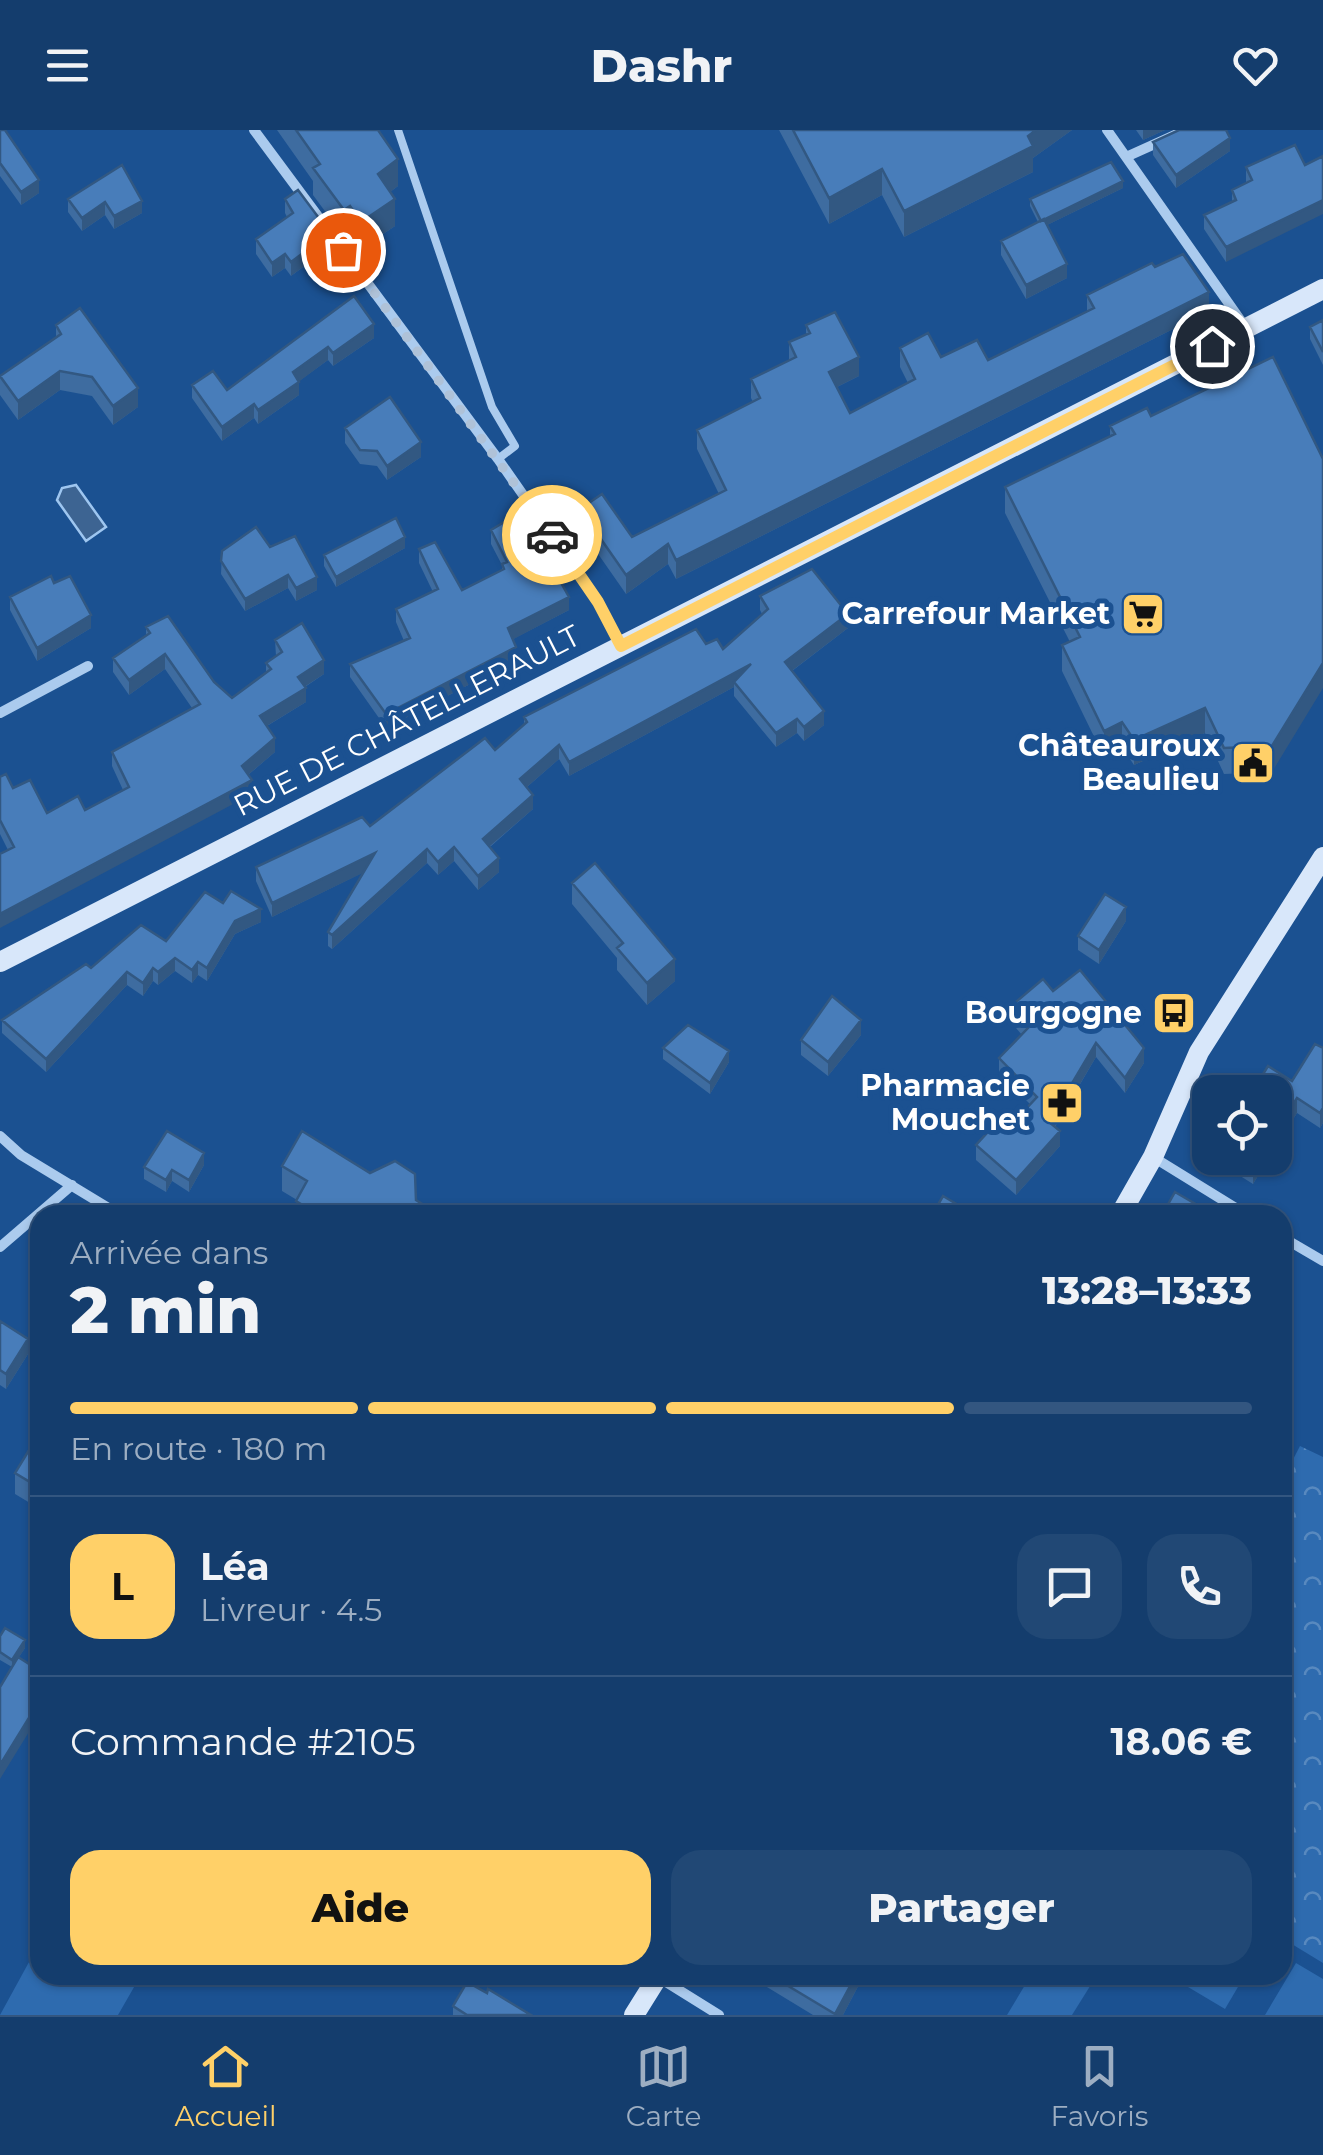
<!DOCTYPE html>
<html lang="fr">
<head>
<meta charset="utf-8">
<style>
	body { margin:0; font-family:Montserrat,sans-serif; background:#214875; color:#f1f3f6; height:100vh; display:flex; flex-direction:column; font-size:38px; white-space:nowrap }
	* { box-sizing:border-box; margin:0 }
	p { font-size:32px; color:#9daec2 }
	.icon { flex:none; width:55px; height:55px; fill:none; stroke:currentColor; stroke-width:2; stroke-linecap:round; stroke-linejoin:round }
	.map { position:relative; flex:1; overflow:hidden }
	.side { position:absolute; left:30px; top:1075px; width:1262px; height:780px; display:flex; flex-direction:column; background:#143d6d; border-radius:30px; box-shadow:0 2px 8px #0004,0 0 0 2px #335680 }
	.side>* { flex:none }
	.tools { position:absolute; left:1192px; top:945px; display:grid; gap:20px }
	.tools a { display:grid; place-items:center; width:100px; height:100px; border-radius:20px; background:#143d6d; box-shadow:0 2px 8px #0004,0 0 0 2px #335680; font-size:50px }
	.pin { position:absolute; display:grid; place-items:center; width:85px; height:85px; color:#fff; margin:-42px; border:5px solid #fff; border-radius:50%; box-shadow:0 2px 10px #0007 }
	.courier { position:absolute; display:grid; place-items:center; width:100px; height:100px; margin:-50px; border:8px solid #ffd068; border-radius:50%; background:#fff; color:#222; box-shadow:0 2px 12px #0007 }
	.summary em { font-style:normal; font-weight:800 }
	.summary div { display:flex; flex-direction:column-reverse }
	.summary { display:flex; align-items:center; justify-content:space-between; height:170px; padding:0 40px }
	h1 { font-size:65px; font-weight:800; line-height:75px }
	.bar { display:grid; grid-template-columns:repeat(4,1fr); gap:15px 10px; align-content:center; height:120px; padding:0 40px }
	.bar i { height:12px; border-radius:8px; background:#335680 }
	.bar .current { background:#ffd068 }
	.bar p { grid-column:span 4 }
	.line { display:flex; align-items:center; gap:25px; padding:0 40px; border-top:2px solid #335680 }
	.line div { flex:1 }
	.round { display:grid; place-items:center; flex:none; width:105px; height:105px; border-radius:30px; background:#214875 }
	.button { display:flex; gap:20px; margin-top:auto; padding:20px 40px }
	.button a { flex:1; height:115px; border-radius:30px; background:#ffd068; color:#111; font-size:40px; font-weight:800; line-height:115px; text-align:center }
	.button a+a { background:#214875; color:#f1f3f6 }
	header { display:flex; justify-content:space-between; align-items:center; height:130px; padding:0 40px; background:#143d6d; font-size:45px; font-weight:800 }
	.menu { display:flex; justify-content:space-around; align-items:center; height:140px; border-top:2px solid #335680; background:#143d6d; font-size:28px; color:#9daec2 }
	.menu a { display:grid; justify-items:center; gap:5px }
	.menu .current { color:#ffd068 }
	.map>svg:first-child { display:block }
	.park { fill:url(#park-crowns) }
	.garden { fill:#2e6baf }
	.water { fill:#3d6492; stroke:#9ec6f0; stroke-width:2.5 }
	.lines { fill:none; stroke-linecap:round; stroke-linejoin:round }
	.lane { stroke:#abcbee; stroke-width:8 }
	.street { stroke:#abcbee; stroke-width:10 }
	.secondary { stroke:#d8e7fa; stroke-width:20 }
	.wall { fill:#3e6ca0 }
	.shaded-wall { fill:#325882 }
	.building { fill:#487dba; stroke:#325882; stroke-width:2.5 }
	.done { stroke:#afc2d8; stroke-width:10; stroke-dasharray:0 18 }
	.route { stroke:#ffd068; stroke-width:12 }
	.labels { text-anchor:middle; stroke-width:10; stroke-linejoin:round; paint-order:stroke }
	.poi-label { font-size:30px; font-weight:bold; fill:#fff; stroke:#1b5191; text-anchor:end }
	.street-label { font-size:30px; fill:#fff; stroke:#1b5191 }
</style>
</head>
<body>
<header><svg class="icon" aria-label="menu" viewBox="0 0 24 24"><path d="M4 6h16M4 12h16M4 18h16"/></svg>Dashr<svg class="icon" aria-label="heart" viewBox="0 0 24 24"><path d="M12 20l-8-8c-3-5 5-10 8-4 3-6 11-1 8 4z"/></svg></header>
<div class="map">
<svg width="1323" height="1885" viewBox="0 0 1323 1885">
	<defs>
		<pattern id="park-crowns" width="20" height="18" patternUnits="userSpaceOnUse" patternTransform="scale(2.5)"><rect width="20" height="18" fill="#2e6baf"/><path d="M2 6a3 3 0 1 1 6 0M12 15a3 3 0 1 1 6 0" fill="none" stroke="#5889bf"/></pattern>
	</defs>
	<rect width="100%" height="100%" fill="#1b5191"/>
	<!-- park -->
	<path class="park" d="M1300,1316L1323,1327V1833L1282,1808V1351Z"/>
	<!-- garden -->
	<path class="garden" d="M40,1812V1845H141L118,1885H0Z
		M1296,1833L1323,1849V1885H1265Z
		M1031,1845H1097L1072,1885H1007Z
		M1188,1845H1245L1225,1879L1183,1854Z"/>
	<!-- water -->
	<path class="water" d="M76,355L106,397L86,411L57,370L62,358Z"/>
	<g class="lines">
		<!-- lane -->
		<path class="lane" d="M398,0L492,277L515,316L498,329"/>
		<!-- street -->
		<path class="street" d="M254,0L498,329L598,472L621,516
			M1107,0L1246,198
			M1126,27L1186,0
			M0,583L88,536
			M0,1006L21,1025L120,1085
			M1153,1027L1247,1085
			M1282,1107L1323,1131
			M0,1117L72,1055
			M658,1847L719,1885"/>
		<!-- secondary -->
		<path class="secondary" d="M0,832L1323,159
			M1120,1085L1153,1027L1199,922L1323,727
			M634,1885L659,1845"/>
	</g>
	<!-- wall -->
	<path class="wall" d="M0,0L39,63L21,75L0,46Z
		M277,0H378L398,56L390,62L395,96L361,119L350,103L344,107L313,65V51Z
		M779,0H1072L1033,28V42L904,107L882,65L829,94Z
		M1136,0H1165L1143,10Z
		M1153,12L1230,21L1176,58L1153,25Z
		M1295,15L1226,132L1204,99V85L1232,71V60L1246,53V37Z
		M122,35L142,83L114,99L105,85L82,101L68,82V69Z
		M1123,58L1047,95L1067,148L1026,169L1001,125V111L1038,92L1030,76V69Z
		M285,69L330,117L291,146L285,138L272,147L256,124V109L287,87L285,83Z
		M1155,137L1209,181L676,449L668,434L626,464L580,398V379L632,407L719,364L697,319V300L753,272L751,268V249L789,231V212L806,204V195L859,246L837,257L850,283L908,253L900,237V218L941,227L988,230L1087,181V165Z
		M354,166L374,208L333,236L328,230L299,251V265L258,294L254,288L222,311L192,268V255L227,260Z
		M1323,190V235L1310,209V197Z
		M56,195L138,277L113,295L92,266L60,260L18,290L0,265V246L56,207Z
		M1273,227L1272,642L1224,644L1205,603L1134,635L1122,617L1104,627L1062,541V515L1070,512L1005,383V357L1110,306V296L1151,286Z
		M345,298L421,327L387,350L377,336L360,334L345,313Z
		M491,400L569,480L513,509L516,530L386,598L350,547V534L404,511L396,492V479L433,462L419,433V419L462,460L502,440V435L491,414Z
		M270,417L317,460L296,471L288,458L245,481L221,444L222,421Z
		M405,418L336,457L324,436V425Z
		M54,453L91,498L37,531L10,480V467Z
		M760,466L848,498L792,541L824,595L804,611L797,603L776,617L734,566V557L569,646L559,629L527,657L533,679L490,717L499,742L478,760L454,731L438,745L427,733L332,819L328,816V802L364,742L272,787L256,751V737L370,696L495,620L524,595V587L706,514L723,519L762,484L760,480Z
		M146,497L232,568L266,543V533L276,526L275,510L324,544L305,557L306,572L267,596L275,622L248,645L252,664L8,720L0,704V647L47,683L85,680L123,660L112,636V622L192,578L165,539L129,565L113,542V528L146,505Z
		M572,753L675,851L647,875L617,840V828L572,774Z
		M223,773L261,792L235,804L207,851L198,845L192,853L175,841L158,855L153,851L143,866L127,855L46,942L2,903V890L91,838L166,811Z
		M1126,791L1099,834L1078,820V806Z
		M1053,861L1144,933L1125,963L1096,927L1055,997L1060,1016L1016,1065L976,1030V1015L1009,997L1030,974L999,943V928L1022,905L1010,891V877Z
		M861,905L828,946L801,925V910Z
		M663,918L729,932L710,964L663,929Z
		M1323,918V993L1320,998L1297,983L1275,1018V962L1292,951Z
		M1218,1028H1269L1253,1054L1218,1032Z
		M204,1035L189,1062L172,1051L166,1062L144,1049V1037Z
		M282,1036L416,1070L440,1085H296L297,1070L282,1061Z
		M0,1191L28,1224L6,1259L0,1255Z
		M40,1302V1379L15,1364V1343Z
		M0,1506L25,1518L12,1537L0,1530Z
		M747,1845H864L843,1885H813Z
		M487,1863L531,1885H453V1876Z"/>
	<!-- shaded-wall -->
	<path class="shaded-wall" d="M1036,0H1072L1033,28V42L904,107V81Z
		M1143,0H1165L1143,10Z
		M1230,8V21L1176,58V45Z
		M398,29V56L378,71V44Z
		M882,39V65L829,94V68Z
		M39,50V63L21,75V62Z
		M1123,51V58L1041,98V91Z
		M395,69V96L361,119V92Z
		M1323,70V84L1226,132V117Z
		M142,71V83L114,99V86Z
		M105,72V85L82,101V88Z
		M350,76V103L344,107V80Z
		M330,103V117L291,146V132Z
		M285,124V138L272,147V133Z
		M1067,134V148L1026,169V155Z
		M1209,162V181L676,449V430Z
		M374,194V208L333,236V223Z
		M328,217V230L293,256V242Z
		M859,227V246L829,261V242Z
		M60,241V260L18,290V271Z
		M299,252V265L258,294V280Z
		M138,258V277L113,295V276Z
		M254,274V288L222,311V297Z
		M421,312V327L387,350V336Z
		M405,407V418L336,457V447Z
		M668,414V434L626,464V445Z
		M288,445V458L245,481V469Z
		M317,447V460L296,471V458Z
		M569,467V480L508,512V498Z
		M848,484V498L785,546V532Z
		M91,485V498L37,531V518Z
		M516,517V530L386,598V584Z
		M165,524V539L129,565V550Z
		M324,530V544L298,561V547Z
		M1323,533V558L1272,642V616Z
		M751,534L734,552V557L569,646V632Z
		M306,558V572L260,600V586Z
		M1205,578V603L1134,635V610Z
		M824,581V595L804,611V597Z
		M797,589V603L776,617V603Z
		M1122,592V617L1104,627V601Z
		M275,608V622L242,650V636Z
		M559,615V629L520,663V649Z
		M252,650V664L0,798V784Z
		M533,665V679L483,722V709Z
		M454,717V731L438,745V732Z
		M427,719V733L332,819V805Z
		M375,723V737L272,787V773Z
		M499,728V742L478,760V746Z
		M1126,777V791L1099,834V820Z
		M261,779V792L235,804L207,851V838L235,791Z
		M175,828V841L158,855V842Z
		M675,829V851L647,875V853Z
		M198,832V845L192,853V840Z
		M153,838V851L143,866V853Z
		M127,842V855L46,942V929Z
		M861,890V905L828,946V932Z
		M1096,913V927L1049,1006V992Z
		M1144,918V933L1125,963V948Z
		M729,921V932L710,964V953Z
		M1297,968V983L1275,1018V1003Z
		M1323,978V993L1320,998V983Z
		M1060,1001V1016L1016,1065V1050Z
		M204,1023V1035L189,1062V1050Z
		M1260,1028H1269L1253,1054V1039Z
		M172,1040V1051L166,1062V1050Z
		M28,1209V1224L6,1259V1244Z
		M25,1510V1518L12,1538V1530Z
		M40,1570V1584L0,1649V1635Z
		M856,1845H864L843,1885H835Z"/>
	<!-- building -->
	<path class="building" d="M0,0H5L39,50L21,62L0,33Z
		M296,0H378L398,29L378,44L395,69L361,92L350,76L344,80L313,38L320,34Z
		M793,0H1036L1028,6L1033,16L904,81L882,39L829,68Z
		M1179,0H1226L1230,8L1176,45L1153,12Z
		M1295,15L1305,35L1323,26V70L1226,117L1204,85L1236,70L1232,60L1252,50L1246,37Z
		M1111,32L1123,51L1041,91L1030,69Z
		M122,35L142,71L114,86L105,72L82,88L68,69Z
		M298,60L330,103L291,132L285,124L272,133L256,109L293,83L285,69Z
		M1044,89L1067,134L1026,155L1001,111Z
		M1183,124L1209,162L676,430L668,414L626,445L580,379L602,364L632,407L726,360L697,300L760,268L751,249L796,227L789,212L810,203L806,195L835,182L859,227L829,242L850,283L915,249L900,218L928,203L941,227L977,210L988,230L1094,178L1087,165L1152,133L1155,137Z
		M354,166L374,194L333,223L328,217L293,242L299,252L258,280L254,274L222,297L192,255L213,241L227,260Z
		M80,178L138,258L113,276L92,247L60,241L18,271L0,246L61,204L56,195Z
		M1323,190V222L1310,197Z
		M1273,227L1323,329V533L1272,616L1224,618L1205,578L1134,610L1122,592L1104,601L1062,515L1080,507L1005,357L1115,304L1110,296L1147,278L1151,286Z
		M390,267L421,312L387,336L377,321L360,320L345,298Z
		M521,382L569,467L508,498L516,517L386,584L350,534L410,508L396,479L438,459L419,419L435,412L462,460L504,439L502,434L507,432L491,400Z
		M396,388L405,407L336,447L324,425Z
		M256,397L270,417L295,406L317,447L296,458L288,445L245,469L221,431L222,421Z
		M812,439L848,484L785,532L824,581L804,597L797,589L776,603L734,552L751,534L569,632L559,615L520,649L533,665L483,709L499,728L478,746L454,717L438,732L427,719L332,805L328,802L375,723L272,773L256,737L362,687L370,696L485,608L495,620L527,592L524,587L696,499L706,514L717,509L723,519L768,479L760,466Z
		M51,446L54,453L70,446L91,485L37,518L10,467Z
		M168,486L214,552L232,568L271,539L266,533L282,522L275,510L302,493L324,530L298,547L306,558L260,586L275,608L242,636L252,650L0,784V724L14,717L0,690V647L6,644L13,658L30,650L47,683L78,666L85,680L129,657L112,622L200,574L165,524L129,550L113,528L150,503L146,497Z
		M595,733L675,829L647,853L617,818L623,813L572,753Z
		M231,761L261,779L235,791L207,838L198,832L192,840L175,828L158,842L153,838L143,853L127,842L46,929L2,890L86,834L91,838L141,795L166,811L205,762L223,773Z
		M1105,764L1126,777L1099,820L1078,806Z
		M1080,840L1144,918L1125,948L1096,913L1049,992L1060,1001L1016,1050L976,1015L1000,989L1009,997L1037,967L999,928L1028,898L1010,877L1043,849L1053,861Z
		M832,866L861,890L828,932L801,910Z
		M688,895L729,921L710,953L663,918Z
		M1315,914L1323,918V978L1320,983L1297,968L1275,1003V962H1252L1268,936L1292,951Z
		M167,1001L204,1023L189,1050L172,1040L166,1050L144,1037Z
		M302,1001L370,1043L395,1031L415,1044L416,1070L440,1085H319L296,1071L307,1051L282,1036Z
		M1234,1028H1260L1253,1039Z
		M1175,1062L1211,1083L1210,1085H1162Z
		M943,1066L975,1085H932Z
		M0,1191L28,1209L6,1244L0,1240Z
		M40,1302V1358L15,1343Z
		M5,1498L25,1510L12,1530L0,1522V1506Z
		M18,1527L40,1541V1570L0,1635V1557Z
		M770,1845H856L835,1884Z
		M467,1852L487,1863L488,1859L531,1885H467L453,1876Z"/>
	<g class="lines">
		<!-- done -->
		<path class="done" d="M343,120L552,405"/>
		<!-- route -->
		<path class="route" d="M552,405L598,472L621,516L1212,216"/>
	</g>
	<!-- icons -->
	<defs>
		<g id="supermarket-square" transform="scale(2.25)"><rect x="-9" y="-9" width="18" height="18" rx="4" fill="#ffd068" stroke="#1b5191"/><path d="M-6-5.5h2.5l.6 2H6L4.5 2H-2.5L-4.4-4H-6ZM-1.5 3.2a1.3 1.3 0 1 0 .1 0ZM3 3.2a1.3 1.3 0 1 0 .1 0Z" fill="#111"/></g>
		<g id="civic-square" transform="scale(2.25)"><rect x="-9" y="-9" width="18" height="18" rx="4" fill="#ffd068" stroke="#1b5191"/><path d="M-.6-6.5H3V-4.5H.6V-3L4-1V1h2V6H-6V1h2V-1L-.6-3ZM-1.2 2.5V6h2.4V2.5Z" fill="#111"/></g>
		<g id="bus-square" transform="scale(2.25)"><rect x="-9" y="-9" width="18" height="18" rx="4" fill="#ffd068" stroke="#1b5191"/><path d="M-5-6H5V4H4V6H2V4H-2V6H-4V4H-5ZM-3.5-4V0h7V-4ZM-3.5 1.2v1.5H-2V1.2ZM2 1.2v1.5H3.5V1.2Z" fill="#111"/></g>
		<g id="pharmacy-square" transform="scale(2.25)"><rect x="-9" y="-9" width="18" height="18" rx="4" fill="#ffd068" stroke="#1b5191"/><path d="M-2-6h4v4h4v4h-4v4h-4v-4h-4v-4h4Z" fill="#111"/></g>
	</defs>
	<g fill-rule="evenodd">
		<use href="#supermarket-square" x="1143" y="484"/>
		<use href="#civic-square" x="1253" y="633"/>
		<use href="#bus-square" x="1174" y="883"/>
		<use href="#pharmacy-square" x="1062" y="973"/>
	</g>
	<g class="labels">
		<!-- poi labels -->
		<g class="poi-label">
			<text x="1110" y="494">Carrefour Market</text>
			<text x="1220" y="626">Châteauroux<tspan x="1220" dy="34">Beaulieu</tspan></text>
			<text x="1142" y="893">Bourgogne</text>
			<text x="1030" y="966">Pharmacie<tspan x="1030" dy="34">Mouchet</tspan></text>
		</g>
		<!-- street labels -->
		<g class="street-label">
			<text transform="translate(407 591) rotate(-27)" y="10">RUE DE CHÂTELLERAULT</text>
		</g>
	</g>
</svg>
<div class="tools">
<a><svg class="icon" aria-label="locate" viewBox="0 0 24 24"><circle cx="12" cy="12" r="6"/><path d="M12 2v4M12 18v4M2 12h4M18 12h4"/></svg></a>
</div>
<div class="pin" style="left:343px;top:120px;background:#ea580c"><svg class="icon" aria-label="bag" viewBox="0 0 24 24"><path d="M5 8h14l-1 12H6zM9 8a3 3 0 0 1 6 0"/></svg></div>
<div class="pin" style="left:1212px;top:216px;background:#1f2937"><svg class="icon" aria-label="home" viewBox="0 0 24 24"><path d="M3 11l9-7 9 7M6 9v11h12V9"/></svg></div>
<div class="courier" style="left:552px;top:405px"><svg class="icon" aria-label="car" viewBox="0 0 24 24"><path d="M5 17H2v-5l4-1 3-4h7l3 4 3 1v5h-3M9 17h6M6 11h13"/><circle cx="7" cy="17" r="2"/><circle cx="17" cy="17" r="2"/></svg></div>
<section class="side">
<div class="summary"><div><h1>2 min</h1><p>Arrivée dans</p></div><em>13:28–13:33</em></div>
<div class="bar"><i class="current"></i><i class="current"></i><i class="current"></i><i></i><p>En route · 180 m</p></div>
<div class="line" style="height:180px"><b class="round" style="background:#ffd068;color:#111">L</b><div><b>Léa</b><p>Livreur · 4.5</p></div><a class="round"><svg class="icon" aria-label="chat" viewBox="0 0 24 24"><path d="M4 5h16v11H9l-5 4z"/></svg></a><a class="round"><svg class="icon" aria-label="phone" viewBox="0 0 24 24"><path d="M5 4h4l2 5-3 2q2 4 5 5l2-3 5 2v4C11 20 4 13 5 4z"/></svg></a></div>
<div class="line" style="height:130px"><div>Commande #2105</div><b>18.06 €</b></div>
<div class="button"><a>Aide</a><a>Partager</a></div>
</section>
</div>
<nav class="menu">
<a class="current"><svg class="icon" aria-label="home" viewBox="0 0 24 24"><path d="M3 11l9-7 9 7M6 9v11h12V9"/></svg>Accueil</a>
<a><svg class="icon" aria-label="map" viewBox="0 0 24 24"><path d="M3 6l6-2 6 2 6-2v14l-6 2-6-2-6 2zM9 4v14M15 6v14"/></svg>Carte</a>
<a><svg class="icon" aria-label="saved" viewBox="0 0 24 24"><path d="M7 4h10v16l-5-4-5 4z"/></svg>Favoris</a>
</nav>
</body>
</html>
